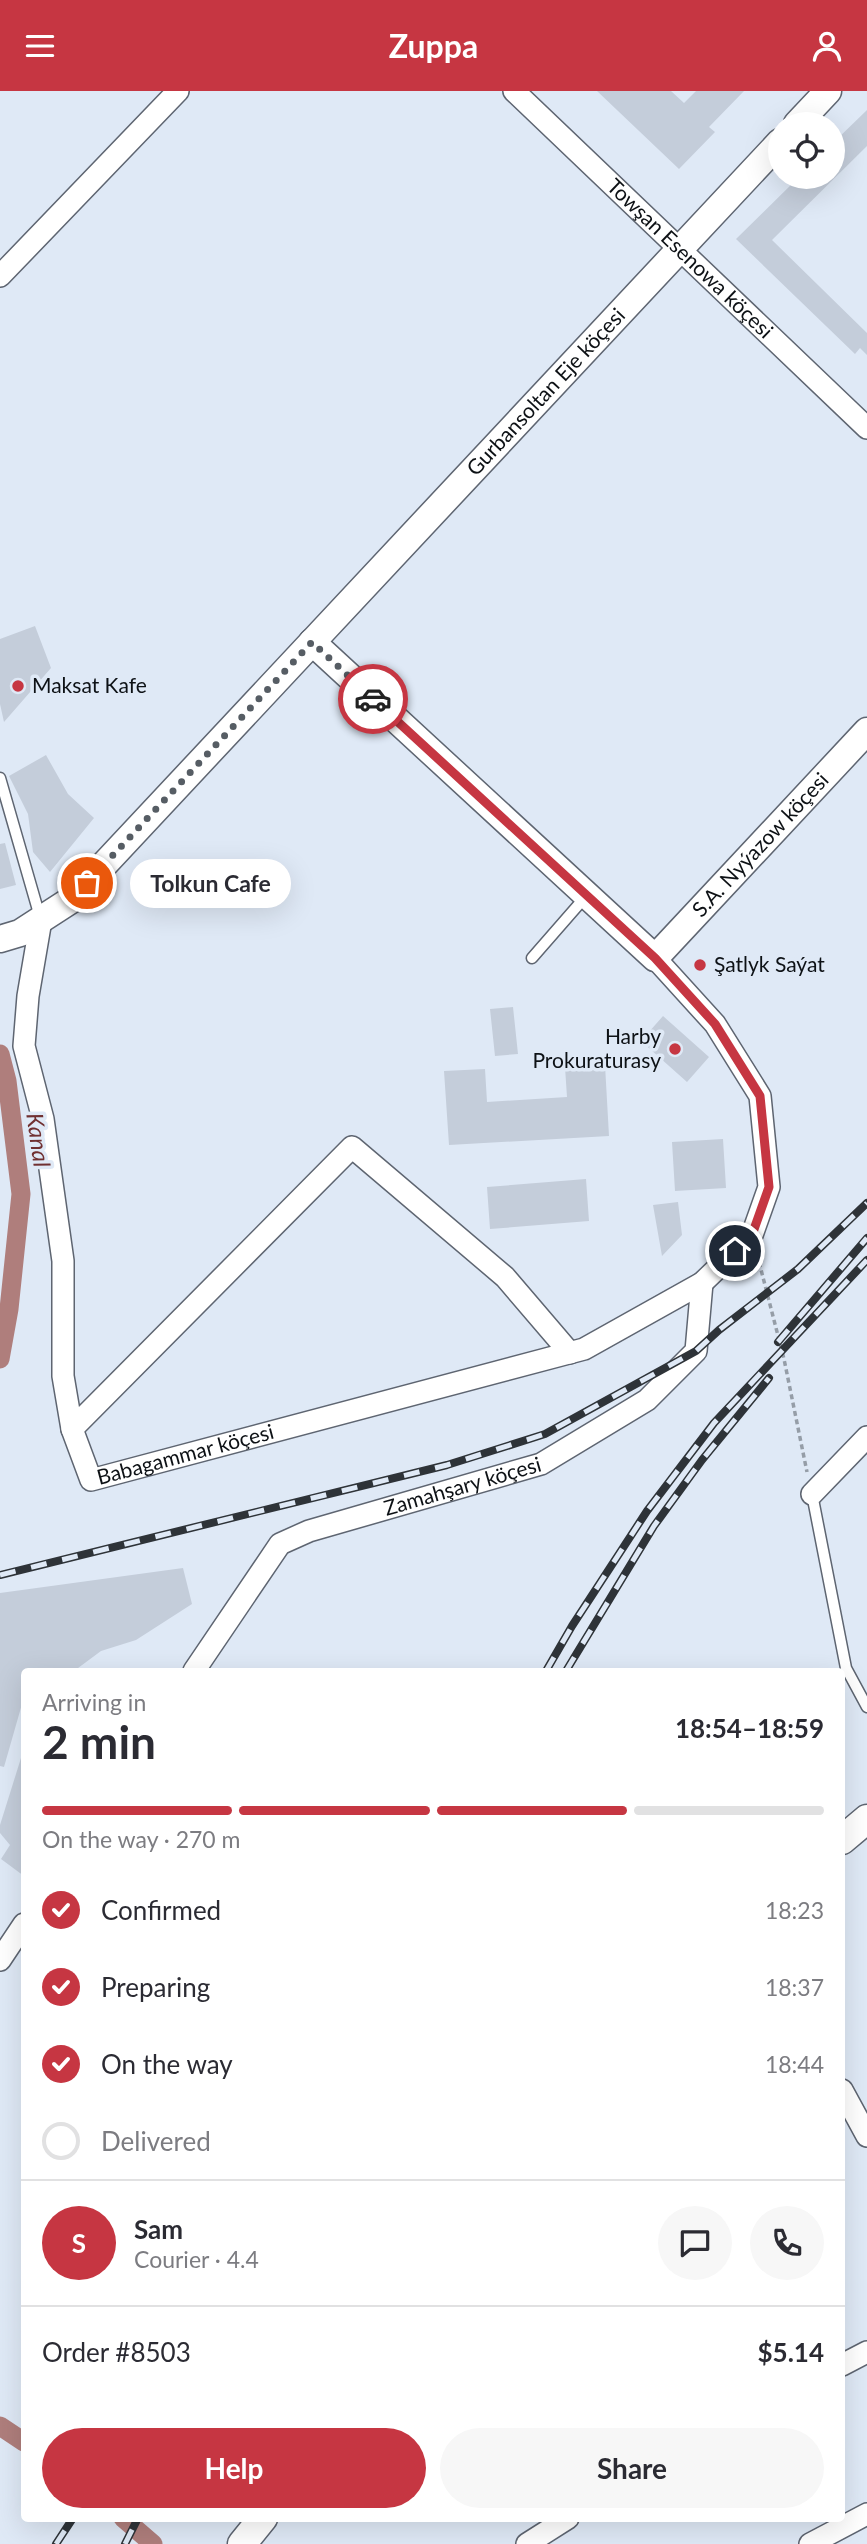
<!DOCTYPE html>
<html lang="en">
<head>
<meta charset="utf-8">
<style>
	body { margin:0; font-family:Lato,sans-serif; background:#f7f7f7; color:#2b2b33; height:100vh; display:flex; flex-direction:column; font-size:26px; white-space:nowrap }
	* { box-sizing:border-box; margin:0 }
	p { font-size:23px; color:#7c7c81 }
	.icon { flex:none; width:38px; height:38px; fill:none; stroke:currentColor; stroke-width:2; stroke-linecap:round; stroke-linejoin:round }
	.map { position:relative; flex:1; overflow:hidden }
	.drawer { position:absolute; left:21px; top:1577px; width:824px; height:854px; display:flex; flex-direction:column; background:#fff; border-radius:7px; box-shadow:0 7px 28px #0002 }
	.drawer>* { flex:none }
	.fabs { position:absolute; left:768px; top:21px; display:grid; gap:14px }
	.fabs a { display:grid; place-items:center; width:77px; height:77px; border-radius:50%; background:#fff; box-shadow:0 7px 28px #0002; font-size:35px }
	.pin { position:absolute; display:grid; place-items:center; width:60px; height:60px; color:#fff; margin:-30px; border:4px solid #fff; border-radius:50%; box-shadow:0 2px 7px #0007 }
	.courier { position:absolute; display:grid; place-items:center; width:70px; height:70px; margin:-35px; border:5px solid #c63642; border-radius:50%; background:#fff; color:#222; box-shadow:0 2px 9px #0007 }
	.bubble { position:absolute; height:49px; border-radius:24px; background:#fff; box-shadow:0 7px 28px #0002; font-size:23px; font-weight:700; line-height:49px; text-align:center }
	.head em { font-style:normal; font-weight:700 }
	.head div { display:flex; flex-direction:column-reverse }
	.head { display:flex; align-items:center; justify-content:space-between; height:119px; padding:0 21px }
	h1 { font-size:46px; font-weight:700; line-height:52px }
	.bar { display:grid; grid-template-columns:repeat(4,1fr); gap:10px 7px; align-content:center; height:84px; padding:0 21px }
	.bar i { height:9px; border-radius:5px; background:#e1e1e2 }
	.bar .on { background:#c63642 }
	.bar p { grid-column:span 4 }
	.line { display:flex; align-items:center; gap:18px; padding:0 21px; border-top:2px solid #e1e1e2 }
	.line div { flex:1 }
	.round { display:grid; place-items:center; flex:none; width:74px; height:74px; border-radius:37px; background:#f7f7f7 }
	ol { padding:0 21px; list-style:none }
	li { display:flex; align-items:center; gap:21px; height:77px }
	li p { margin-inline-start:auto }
	li .icon { padding:7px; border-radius:50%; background:#c63642; color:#fff; stroke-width:4 }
	li:last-child { color:#7c7c81 }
	li i { width:38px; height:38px; border:4px solid #e1e1e2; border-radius:50% }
	.primary-button { display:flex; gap:14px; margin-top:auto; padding:14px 21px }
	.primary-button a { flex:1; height:80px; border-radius:42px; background:#c63642; color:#fff; font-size:28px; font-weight:700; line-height:80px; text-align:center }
	.primary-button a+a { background:#f7f7f7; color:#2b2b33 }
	header { display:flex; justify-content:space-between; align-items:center; height:91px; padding:0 21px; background:#c63642; color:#fff; font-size:32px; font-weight:700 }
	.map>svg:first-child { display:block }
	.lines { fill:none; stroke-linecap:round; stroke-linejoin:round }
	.canal { stroke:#af7e7c; stroke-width:19 }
	.building { fill:#c4cdda }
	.service-casing { stroke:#5e6571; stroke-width:13 }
	.minor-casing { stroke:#5e6571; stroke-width:24 }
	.tertiary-casing { stroke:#5e6571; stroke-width:29 }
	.secondary-casing { stroke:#5e6571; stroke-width:31 }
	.path { stroke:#959da7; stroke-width:3.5; stroke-dasharray:5 3.5; stroke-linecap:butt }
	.service { stroke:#fff; stroke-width:10 }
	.minor { stroke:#fff; stroke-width:21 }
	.tertiary { stroke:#fff; stroke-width:26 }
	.secondary { stroke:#fff; stroke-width:28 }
	.rail-casing { stroke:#2e3338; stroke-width:8 }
	.rail { stroke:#dfe9f6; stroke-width:5; stroke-dasharray:16; stroke-linecap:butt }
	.done { stroke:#565d64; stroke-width:7; stroke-dasharray:0 12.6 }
	.route { stroke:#c63642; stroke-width:9 }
	.poi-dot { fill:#c63642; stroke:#dfe9f6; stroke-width:2.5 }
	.labels { text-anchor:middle; stroke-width:7; stroke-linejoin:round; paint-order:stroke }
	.street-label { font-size:21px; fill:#0d1115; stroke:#dfe9f6 }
	.poi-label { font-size:21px; fill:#0d1115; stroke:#dfe9f6; text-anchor:start }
	.water-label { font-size:23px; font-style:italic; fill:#703031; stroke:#dfe9f6 }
</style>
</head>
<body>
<header><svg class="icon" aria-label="menu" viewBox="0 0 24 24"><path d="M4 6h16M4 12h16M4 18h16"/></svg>Zuppa<svg class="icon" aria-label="person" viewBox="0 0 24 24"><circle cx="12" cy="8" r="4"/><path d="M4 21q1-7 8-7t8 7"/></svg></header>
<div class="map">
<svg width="867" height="2453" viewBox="0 0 867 2453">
	<rect width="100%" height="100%" fill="#dfe9f6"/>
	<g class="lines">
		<!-- canal -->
		<path class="canal" d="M0,963L7,990L21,1103L9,1218L0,1268
			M0,2335L24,2351
			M123,2427L153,2453"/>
	</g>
	<!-- building -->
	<path class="building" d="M597,0H671L684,12L696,0H744L709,36L715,41L679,78Z
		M867,19V55L772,149L867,242V264L860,257L855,263L736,148L799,86H833V52Z
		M35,535L51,577L4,631L0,613V548Z
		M46,664L68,703L94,727L50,781L33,761L28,723L9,685Z
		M5,752L16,794L0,798V753Z
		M513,916L518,963L495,965L490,918Z
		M663,925L709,966L687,991L641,950Z
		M605,974L609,1045L449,1054L444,980L485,978L487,1011L567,1006L565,976Z
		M723,1048L726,1097L675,1100L672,1051Z
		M586,1088L589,1130L490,1138L487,1096Z
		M678,1111L682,1144L662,1165L653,1114Z
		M183,1477L192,1513L136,1549L101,1560L74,1580H24V1614L22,1613L4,1676L0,1675V1502Z
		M21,1667H24V1785L1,1768L10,1754L0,1742V1734Z"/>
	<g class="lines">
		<!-- service casing -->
		<g class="service-casing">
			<path id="service" d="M0,687L40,826
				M532,867L587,804
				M812,1403L846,1577L867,1616"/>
		</g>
		<!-- minor casing -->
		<g class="minor-casing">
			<g id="minor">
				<path id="s1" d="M514,0L867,337"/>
				<path d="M0,185L178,0"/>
				<path id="s2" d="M41,829L28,905L24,955L43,1028L63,1170V1285L72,1338L91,1389L584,1258L702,1192L752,1144L769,1096L760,1005L715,933L655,867"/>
				<path d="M72,1338L352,1056L505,1186L570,1262"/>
				<path d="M812,1403L867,1346"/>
				<path id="s3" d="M194,1580L280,1453L309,1440L541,1373L647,1309L696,1260L702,1192"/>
				<path d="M0,1869L24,1833"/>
				<path d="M842,1999L867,2045"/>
				<path d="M842,2274L867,2261"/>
				<path d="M527,2453L568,2427"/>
				<path d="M810,2453L867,2423"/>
			</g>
		</g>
		<!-- tertiary casing -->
		<g class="tertiary-casing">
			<g id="tertiary">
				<path d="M797,33L828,0"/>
				<path id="s4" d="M312,551L655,867L867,640"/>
				<path id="s5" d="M0,848L20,842L71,809L780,51"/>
			</g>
		</g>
		<!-- secondary casing -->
		<g class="secondary-casing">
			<path id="secondary" d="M842,1749L867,1728
				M242,2453L263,2427"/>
		</g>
		<!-- path -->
		<path class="path" d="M757,1163L784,1268L807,1381"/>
		<!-- service -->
		<use href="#service" class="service"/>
		<!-- minor -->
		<use href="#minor" class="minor"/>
		<!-- tertiary -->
		<use href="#tertiary" class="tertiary"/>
		<!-- secondary -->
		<use href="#secondary" class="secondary"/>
		<!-- rail casing -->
		<g class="rail-casing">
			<path id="rail" d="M778,1251L867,1147
				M0,1484L447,1374L545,1343L696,1260L719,1239L798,1178L867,1112
				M546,1580L572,1535L647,1420L714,1332L867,1169
				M566,1580L654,1435L702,1369L769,1287
				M56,2453L73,2427
				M125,2453L138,2427"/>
		</g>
		<!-- rail -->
		<use href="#rail" class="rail"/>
	</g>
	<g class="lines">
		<!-- done -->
		<path class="done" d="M87,792L312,551L373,608"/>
		<!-- route -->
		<path class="route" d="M373,608L655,867L715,933L760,1005L769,1096L752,1144L735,1160"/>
	</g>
	<!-- markers -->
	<g class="poi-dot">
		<circle cx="18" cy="595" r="7"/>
		<circle cx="700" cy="874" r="7"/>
		<circle cx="675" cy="958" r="7"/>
	</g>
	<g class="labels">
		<!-- street labels -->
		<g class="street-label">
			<text dy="7" stroke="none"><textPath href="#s1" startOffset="243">Towşan Esenowa köçesi</textPath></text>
			<text dy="7" stroke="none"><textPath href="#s5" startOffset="777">Gurbansoltan Eje köçesi</textPath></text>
			<text dy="7" stroke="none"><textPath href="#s4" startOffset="621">S.A. Nyýazow köçesi</textPath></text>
			<text dy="7" stroke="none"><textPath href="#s2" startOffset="667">Babagammar köçesi</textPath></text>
			<text dy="7" stroke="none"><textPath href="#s3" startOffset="345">Zamahşary köçesi</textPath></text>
		</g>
		<!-- poi labels -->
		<g class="poi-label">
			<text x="32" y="602">Maksat Kafe</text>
			<text x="714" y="881">Şatlyk Saýat</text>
			<text x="661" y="953" text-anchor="end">Harby<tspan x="661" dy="24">Prokuraturasy</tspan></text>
		</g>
		<!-- water labels -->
		<g class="water-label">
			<text transform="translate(38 1049) rotate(82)" y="8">Kanal</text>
		</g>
	</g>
</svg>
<div class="fabs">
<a><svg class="icon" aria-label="locate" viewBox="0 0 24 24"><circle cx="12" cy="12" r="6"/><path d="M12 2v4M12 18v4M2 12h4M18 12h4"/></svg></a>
</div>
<div class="pin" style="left:87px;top:792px;background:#ea580c"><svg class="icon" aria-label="bag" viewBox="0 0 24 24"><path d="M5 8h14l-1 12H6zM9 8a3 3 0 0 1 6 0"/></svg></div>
<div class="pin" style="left:735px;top:1160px;background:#1f2937"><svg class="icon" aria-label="home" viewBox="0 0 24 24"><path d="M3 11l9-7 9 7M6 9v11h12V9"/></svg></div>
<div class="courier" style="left:373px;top:608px"><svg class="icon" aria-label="car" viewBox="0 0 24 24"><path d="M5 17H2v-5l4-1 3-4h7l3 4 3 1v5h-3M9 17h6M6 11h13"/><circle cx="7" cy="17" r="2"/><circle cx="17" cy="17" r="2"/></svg></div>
<div class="bubble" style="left:130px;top:768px;width:161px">Tolkun Cafe</div>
<section class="drawer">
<div class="head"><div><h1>2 min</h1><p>Arriving in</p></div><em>18:54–18:59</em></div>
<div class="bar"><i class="on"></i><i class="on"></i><i class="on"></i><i></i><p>On the way · 270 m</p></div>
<ol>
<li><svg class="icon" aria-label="check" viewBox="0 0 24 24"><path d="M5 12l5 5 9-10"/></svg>Confirmed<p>18:23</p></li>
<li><svg class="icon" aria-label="check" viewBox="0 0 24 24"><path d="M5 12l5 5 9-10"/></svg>Preparing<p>18:37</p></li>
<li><svg class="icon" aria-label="check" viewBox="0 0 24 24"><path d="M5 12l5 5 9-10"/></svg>On the way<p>18:44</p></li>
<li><i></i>Delivered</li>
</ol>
<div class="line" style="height:126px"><b class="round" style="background:#c63642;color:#fff">S</b><div><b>Sam</b><p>Courier · 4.4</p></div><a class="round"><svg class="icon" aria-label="chat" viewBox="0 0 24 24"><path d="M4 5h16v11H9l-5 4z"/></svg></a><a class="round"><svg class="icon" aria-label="phone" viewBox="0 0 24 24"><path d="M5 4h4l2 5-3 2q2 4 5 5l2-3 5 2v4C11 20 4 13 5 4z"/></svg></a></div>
<div class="line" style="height:91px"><div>Order #8503</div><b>$5.14</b></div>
<div class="primary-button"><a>Help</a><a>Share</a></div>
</section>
</div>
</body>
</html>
